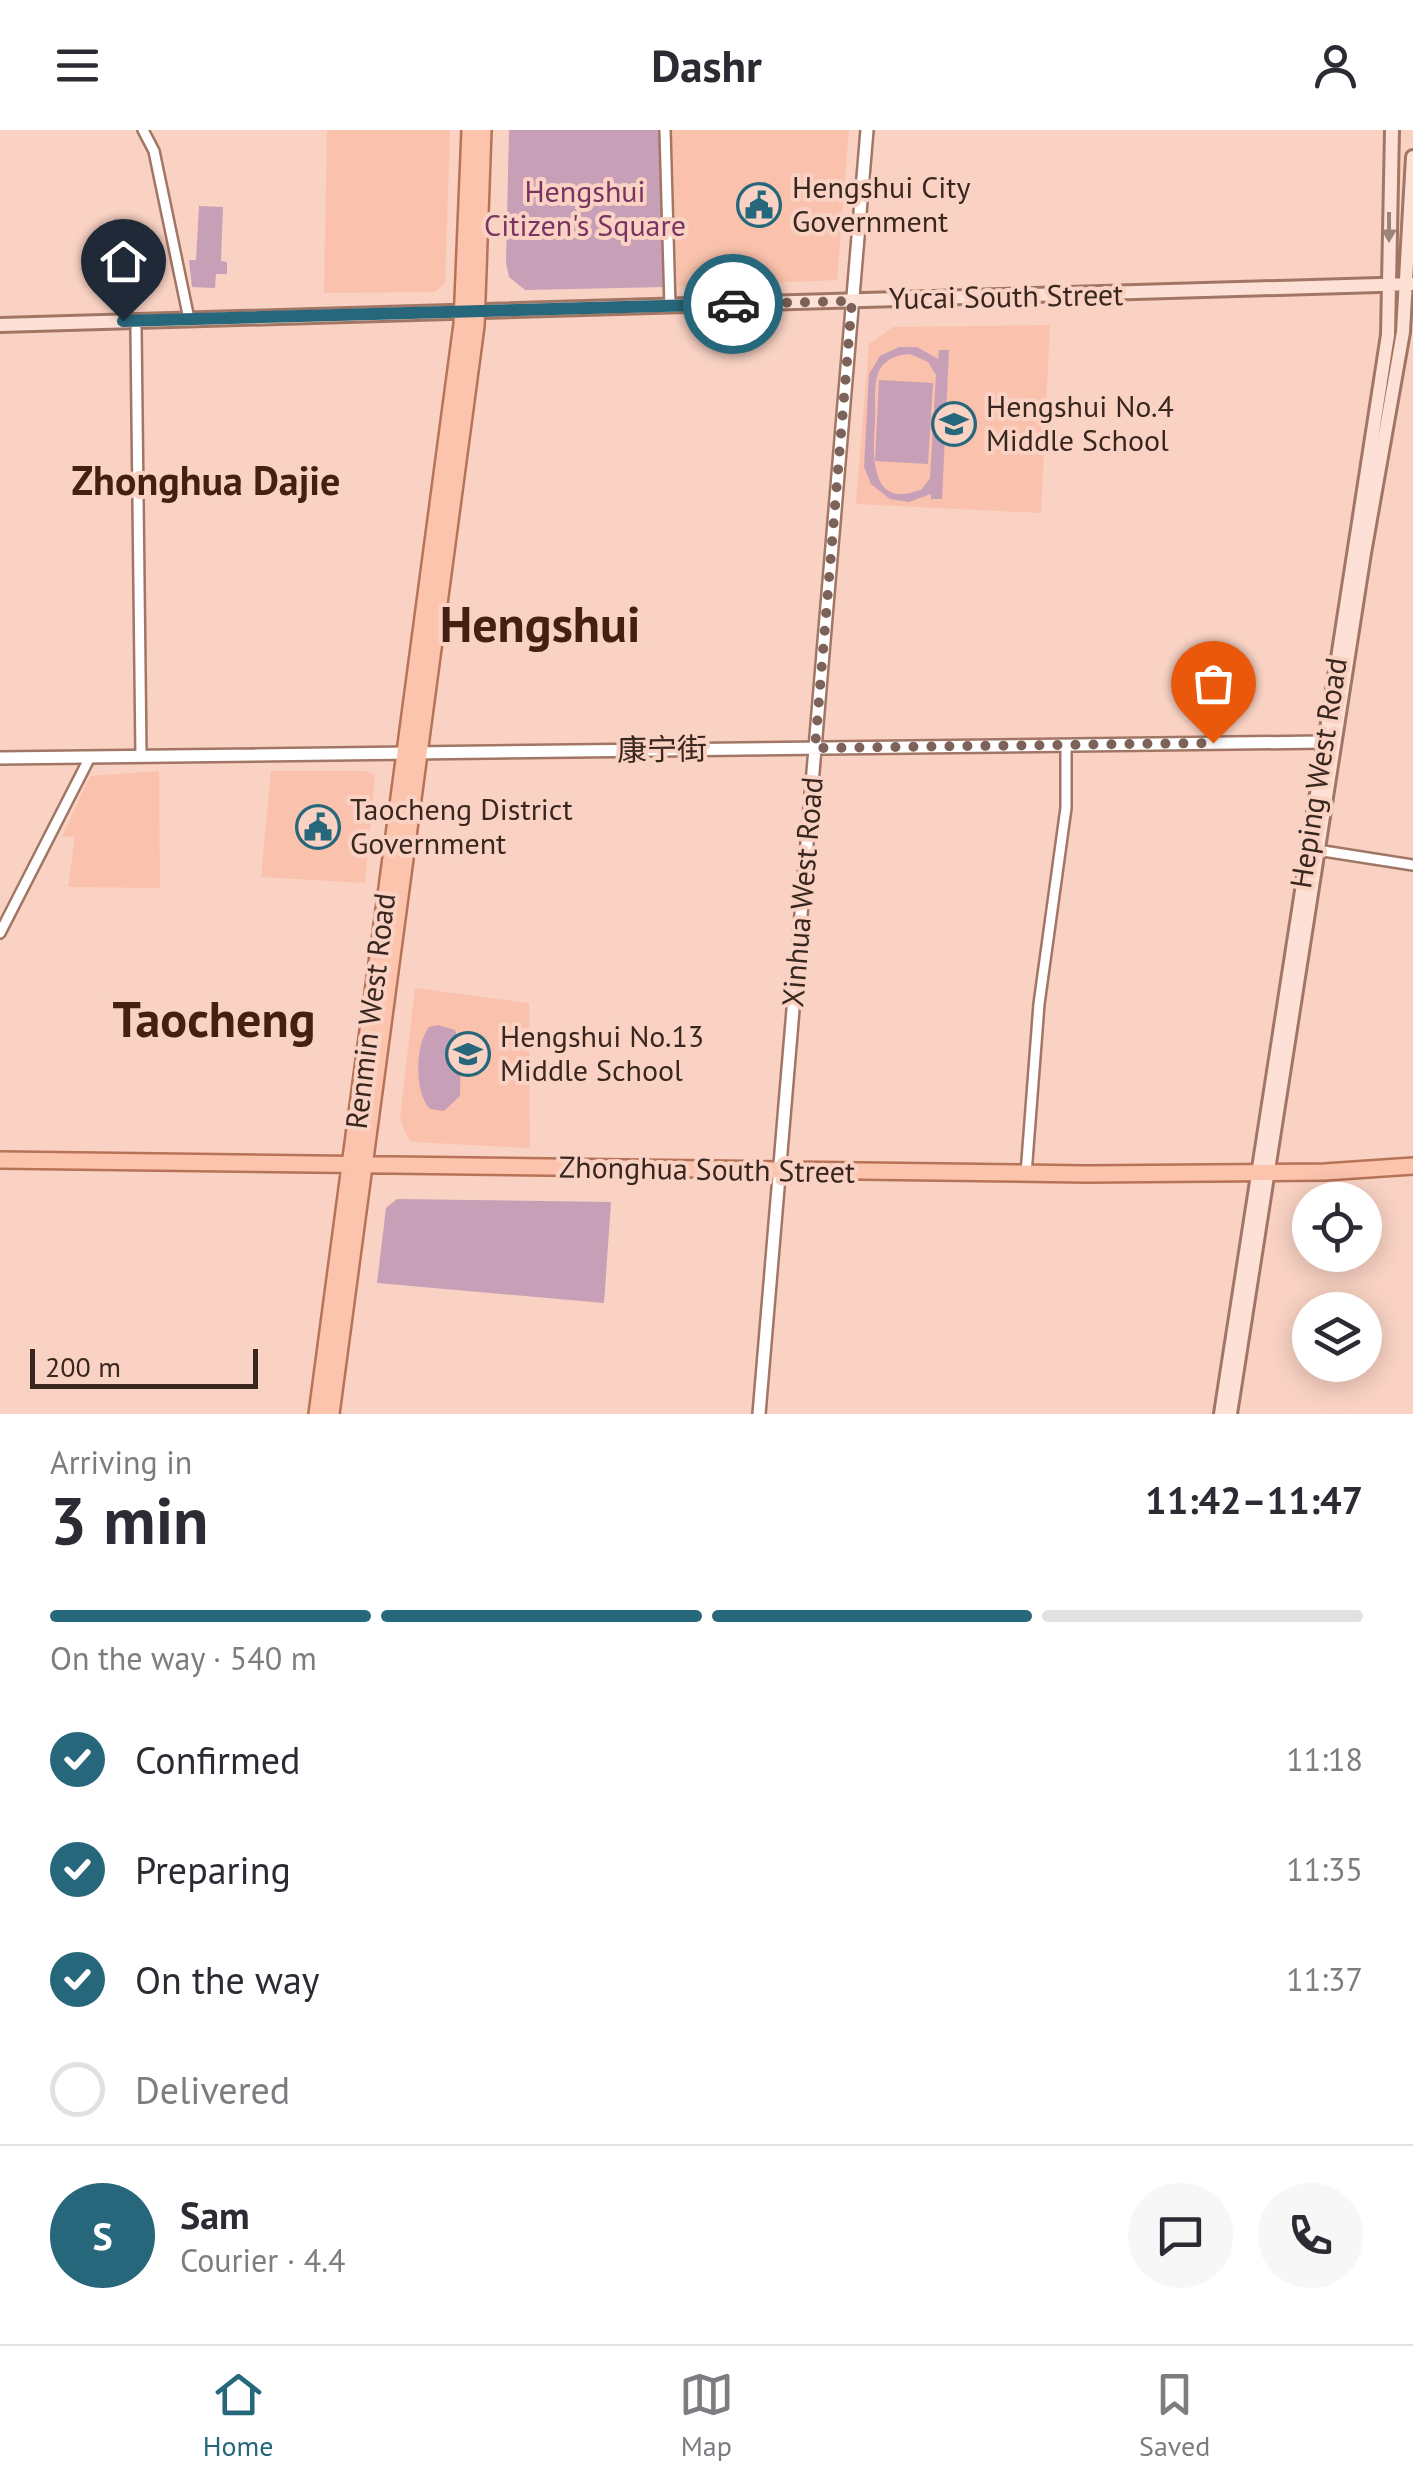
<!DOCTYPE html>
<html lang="en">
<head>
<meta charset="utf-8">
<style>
	body { margin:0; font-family:"PT Sans","Noto Sans SC",sans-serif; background:#f7f7f7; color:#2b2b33; height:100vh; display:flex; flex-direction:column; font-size:38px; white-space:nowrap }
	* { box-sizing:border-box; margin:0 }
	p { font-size:32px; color:#7c7c81 }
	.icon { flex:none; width:55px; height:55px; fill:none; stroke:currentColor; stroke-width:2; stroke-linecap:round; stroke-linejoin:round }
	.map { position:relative; height:1284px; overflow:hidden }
	.drawer { display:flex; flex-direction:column; background:#fff; flex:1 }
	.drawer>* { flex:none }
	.controls { position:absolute; left:1292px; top:1052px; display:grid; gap:20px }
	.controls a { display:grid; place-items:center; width:90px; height:90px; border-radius:50%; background:#fff; box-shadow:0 5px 25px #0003; font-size:50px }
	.scale { position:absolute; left:30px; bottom:25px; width:228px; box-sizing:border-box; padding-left:10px; border:5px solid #38261f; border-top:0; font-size:28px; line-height:35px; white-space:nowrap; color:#38261f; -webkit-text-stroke:8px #f9d2c3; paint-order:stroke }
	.pin { position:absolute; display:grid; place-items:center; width:85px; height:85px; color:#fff; margin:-102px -42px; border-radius:50% 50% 50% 0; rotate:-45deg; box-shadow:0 0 10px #0007 }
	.pin .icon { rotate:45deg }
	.courier { position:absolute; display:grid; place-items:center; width:100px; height:100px; margin:-50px; border:8px solid #27677b; border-radius:50%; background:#fff; color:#222; box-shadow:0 2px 12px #0007 }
	.summary em { font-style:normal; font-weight:700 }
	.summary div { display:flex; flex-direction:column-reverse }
	.summary { display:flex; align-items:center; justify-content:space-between; height:170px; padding:0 50px }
	h1 { font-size:65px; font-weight:700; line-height:75px }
	.bar { display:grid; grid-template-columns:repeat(4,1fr); gap:15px 10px; align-content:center; height:120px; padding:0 50px }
	.bar i { height:12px; border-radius:8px; background:#e1e1e2 }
	.bar .current { background:#27677b }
	.bar p { grid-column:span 4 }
	.line { display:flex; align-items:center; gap:25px; padding:0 50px; border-top:2px solid #e1e1e2 }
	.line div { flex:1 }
	.round { display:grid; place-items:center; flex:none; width:105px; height:105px; border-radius:52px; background:#f7f7f7 }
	ol { padding:0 50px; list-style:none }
	li { display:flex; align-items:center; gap:30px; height:110px }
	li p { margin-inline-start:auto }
	li .icon { padding:10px; border-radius:50%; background:#27677b; color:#fff; stroke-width:4 }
	li:last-child { color:#7c7c81 }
	li i { width:55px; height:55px; border:5px solid #e1e1e2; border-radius:50% }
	header { display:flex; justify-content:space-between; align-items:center; height:130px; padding:0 50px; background:#fff; font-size:45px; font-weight:700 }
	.tab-bar { display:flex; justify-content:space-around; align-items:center; height:140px; border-top:2px solid #e1e1e2; background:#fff; font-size:28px; color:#7c7c81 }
	.tab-bar a { display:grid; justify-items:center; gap:5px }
	.tab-bar .current { color:#27677b }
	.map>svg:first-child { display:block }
	.built { fill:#fac2ac }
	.green { fill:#c79fb7; fill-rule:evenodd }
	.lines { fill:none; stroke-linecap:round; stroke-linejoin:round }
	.minor-casing { stroke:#a27665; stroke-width:14 }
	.tertiary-casing { stroke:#a27665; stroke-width:16 }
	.secondary-casing { stroke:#a27665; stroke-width:18 }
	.primary-casing { stroke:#b67358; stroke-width:20 }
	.minor { stroke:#fff; stroke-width:9 }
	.tertiary { stroke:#fff; stroke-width:11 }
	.secondary { stroke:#fee1d6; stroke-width:12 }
	.primary { stroke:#fcc4ad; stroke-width:15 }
	.oneway { fill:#9b847a }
	.done { stroke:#7c6258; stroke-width:10; stroke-dasharray:0 18 }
	.route { stroke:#27677b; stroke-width:12 }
	.labels { text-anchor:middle; stroke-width:8; stroke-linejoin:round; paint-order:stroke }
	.poi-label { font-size:30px; fill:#38261f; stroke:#f9d2c3; text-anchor:start }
	.park-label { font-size:30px; fill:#793362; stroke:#f9d2c3 }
	.street-label { font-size:30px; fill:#38261f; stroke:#f9d2c3 }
	.district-label { font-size:40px; font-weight:bold; fill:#452012; stroke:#f9d2c3 }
	.town-label { font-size:50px; font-weight:bold; fill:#452012; stroke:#f9d2c3 }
</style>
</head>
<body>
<header><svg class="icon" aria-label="menu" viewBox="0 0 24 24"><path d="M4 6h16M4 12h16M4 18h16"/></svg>Dashr<svg class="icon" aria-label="person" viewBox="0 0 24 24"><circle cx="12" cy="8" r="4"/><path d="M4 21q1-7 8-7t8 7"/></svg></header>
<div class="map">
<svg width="1413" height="1284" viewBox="0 0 1413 1284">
	<rect width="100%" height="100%" fill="#f9d2c3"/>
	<!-- built -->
	<path class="built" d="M327,0H450L445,153L435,162L324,163Z
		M672,0H849L837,150L677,157Z
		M1050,195L1041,383L856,374L869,214L893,197Z
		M159,641L160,758L68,757L75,707L62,706L90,646Z
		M271,641H366L375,645L365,753L261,747Z
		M415,858L529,873L530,1018L412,1012L407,1007L400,988Z"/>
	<!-- green -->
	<path class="green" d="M509,0H661L666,157L525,160L509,147L506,133Z
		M199,76L223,77L221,131L227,132V144H216L215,158L192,157L189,130H196Z
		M899,217H917L938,229L939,220H949L942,369H931V364L909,372L890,369L871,354L864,337L869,244L880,226ZM910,224L928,232L936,245L930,348L922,359C868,382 873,322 875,290C876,274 872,249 882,236C890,227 899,225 910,224Z
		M879,250L933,253L928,334L875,331Z
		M438,895L455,900L461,915L460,966L444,981L430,979C414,962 415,915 429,897Z
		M397,1069L611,1072L604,1173L377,1153L386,1078Z"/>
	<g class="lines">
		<!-- minor casing -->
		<g class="minor-casing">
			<path id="minor" d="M143,0L154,21L189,189
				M665,0L670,176
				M136,199L141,626
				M1317,720L1413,735
				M0,803L90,627
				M1026,1044L1039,874L1066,678V615"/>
		</g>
		<!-- tertiary casing -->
		<g class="tertiary-casing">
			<path id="tertiary" d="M0,628L1323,612
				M759,1284L867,0"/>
		</g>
		<!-- secondary casing -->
		<g class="secondary-casing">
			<path id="secondary" d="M0,195L1413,154
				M1221,1284L1388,205L1392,0
				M1230,1284L1364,423L1403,202L1413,27"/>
		</g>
		<!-- primary casing -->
		<g class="primary-casing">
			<path id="primary" d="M0,1030L1087,1044L1325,1042L1413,1036
				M317,1284L462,194L470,0
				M331,1284L476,196L483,0"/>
		</g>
		<!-- minor -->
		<use href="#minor" class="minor"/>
		<!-- tertiary -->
		<use href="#tertiary" class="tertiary"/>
		<!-- secondary -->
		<use href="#secondary" class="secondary"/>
		<!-- primary -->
		<use href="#primary" class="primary"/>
	</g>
	<!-- one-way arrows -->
	<defs><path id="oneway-solid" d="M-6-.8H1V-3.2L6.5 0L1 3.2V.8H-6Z" transform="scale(2.5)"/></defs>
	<use class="oneway" href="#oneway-solid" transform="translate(1389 97) rotate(90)"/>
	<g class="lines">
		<!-- done -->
		<path class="done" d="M733,174L852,171L815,618L1213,613"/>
		<!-- route -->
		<path class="route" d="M123,191L733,174"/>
	</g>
	<!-- icons -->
	<defs>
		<g id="civic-ring" transform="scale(2.25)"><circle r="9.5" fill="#f9d2c3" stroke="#27677b" stroke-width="1.5"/><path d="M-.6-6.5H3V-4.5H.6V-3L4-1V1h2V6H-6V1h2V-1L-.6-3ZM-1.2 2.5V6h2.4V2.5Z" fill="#27677b"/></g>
		<g id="school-ring" transform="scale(2.25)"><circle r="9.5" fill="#f9d2c3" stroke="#27677b" stroke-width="1.5"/><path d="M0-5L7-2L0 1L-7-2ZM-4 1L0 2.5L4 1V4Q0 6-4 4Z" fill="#27677b"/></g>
	</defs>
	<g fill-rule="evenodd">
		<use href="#civic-ring" x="759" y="75"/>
		<use href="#school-ring" x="954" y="294"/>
		<use href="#civic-ring" x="318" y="697"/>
		<use href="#school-ring" x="468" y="924"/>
	</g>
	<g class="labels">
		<!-- poi labels -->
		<g class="poi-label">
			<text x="792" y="68">Hengshui City<tspan x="792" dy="34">Government</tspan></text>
			<text x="986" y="287">Hengshui No.4<tspan x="986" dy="34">Middle School</tspan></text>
			<text x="350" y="690">Taocheng District<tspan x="350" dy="34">Government</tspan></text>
			<text x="500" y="917">Hengshui No.13<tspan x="500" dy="34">Middle School</tspan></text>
		</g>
		<!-- park labels -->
		<g class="park-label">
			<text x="585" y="72">Hengshui<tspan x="585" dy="34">Citizen's Square</tspan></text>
		</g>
		<!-- street labels -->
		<g class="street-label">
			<text transform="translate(1006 167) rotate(-1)" y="10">Yucai South Street</text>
			<text transform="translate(662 620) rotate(-1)" y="10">康宁街</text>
			<text transform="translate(1319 643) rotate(-81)" y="10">Heping West Road</text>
			<text transform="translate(803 762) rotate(-85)" y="10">Xinhua West Road</text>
			<text transform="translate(371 881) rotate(-83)" y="10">Renmin West Road</text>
			<text transform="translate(707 1040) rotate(1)" y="10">Zhonghua South Street</text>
		</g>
		<!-- district labels -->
		<g class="district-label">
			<text x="206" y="365">Zhonghua Dajie</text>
		</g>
		<!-- town labels -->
		<g class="town-label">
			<text x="540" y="512">Hengshui</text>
			<text x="214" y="907">Taocheng</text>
		</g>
	</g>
</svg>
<div class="controls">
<a><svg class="icon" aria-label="locate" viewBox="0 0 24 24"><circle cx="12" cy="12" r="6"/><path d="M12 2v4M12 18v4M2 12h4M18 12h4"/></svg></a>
<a><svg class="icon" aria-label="layers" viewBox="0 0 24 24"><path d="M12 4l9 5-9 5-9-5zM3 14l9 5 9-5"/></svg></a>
</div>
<div class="scale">200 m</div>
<div class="pin" style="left:1213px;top:613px;background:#ea580c"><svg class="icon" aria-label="bag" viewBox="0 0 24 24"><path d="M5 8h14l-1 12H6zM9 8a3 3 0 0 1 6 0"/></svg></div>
<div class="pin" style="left:123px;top:191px;background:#1f2937"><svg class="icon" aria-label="home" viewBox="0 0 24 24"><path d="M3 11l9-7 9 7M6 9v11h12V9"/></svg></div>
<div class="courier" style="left:733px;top:174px"><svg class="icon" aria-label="car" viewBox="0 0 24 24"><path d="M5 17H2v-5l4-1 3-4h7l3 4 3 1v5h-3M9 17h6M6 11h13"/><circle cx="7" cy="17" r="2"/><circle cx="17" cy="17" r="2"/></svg></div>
</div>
<section class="drawer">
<div class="summary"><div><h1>3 min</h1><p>Arriving in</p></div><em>11:42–11:47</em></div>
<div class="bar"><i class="current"></i><i class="current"></i><i class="current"></i><i></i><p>On the way · 540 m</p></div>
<ol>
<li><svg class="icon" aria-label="check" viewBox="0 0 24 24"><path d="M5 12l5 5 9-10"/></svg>Confirmed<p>11:18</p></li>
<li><svg class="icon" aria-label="check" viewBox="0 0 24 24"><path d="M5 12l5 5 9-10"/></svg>Preparing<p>11:35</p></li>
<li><svg class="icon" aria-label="check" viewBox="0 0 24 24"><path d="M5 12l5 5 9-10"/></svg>On the way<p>11:37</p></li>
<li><i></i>Delivered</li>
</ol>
<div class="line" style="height:180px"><b class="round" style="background:#27677b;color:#fff">S</b><div><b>Sam</b><p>Courier · 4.4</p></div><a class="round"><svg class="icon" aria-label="chat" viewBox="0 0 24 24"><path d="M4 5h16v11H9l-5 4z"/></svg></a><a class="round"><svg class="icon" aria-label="phone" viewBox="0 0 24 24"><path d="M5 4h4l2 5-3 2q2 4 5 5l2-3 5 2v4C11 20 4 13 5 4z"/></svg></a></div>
</section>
<nav class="tab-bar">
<a class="current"><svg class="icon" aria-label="home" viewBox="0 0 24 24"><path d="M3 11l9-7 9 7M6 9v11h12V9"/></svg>Home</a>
<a><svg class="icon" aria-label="map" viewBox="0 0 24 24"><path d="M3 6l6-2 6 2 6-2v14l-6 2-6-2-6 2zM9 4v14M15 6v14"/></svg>Map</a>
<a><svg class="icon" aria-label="saved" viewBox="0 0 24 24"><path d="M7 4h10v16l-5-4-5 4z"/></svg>Saved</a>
</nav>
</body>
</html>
